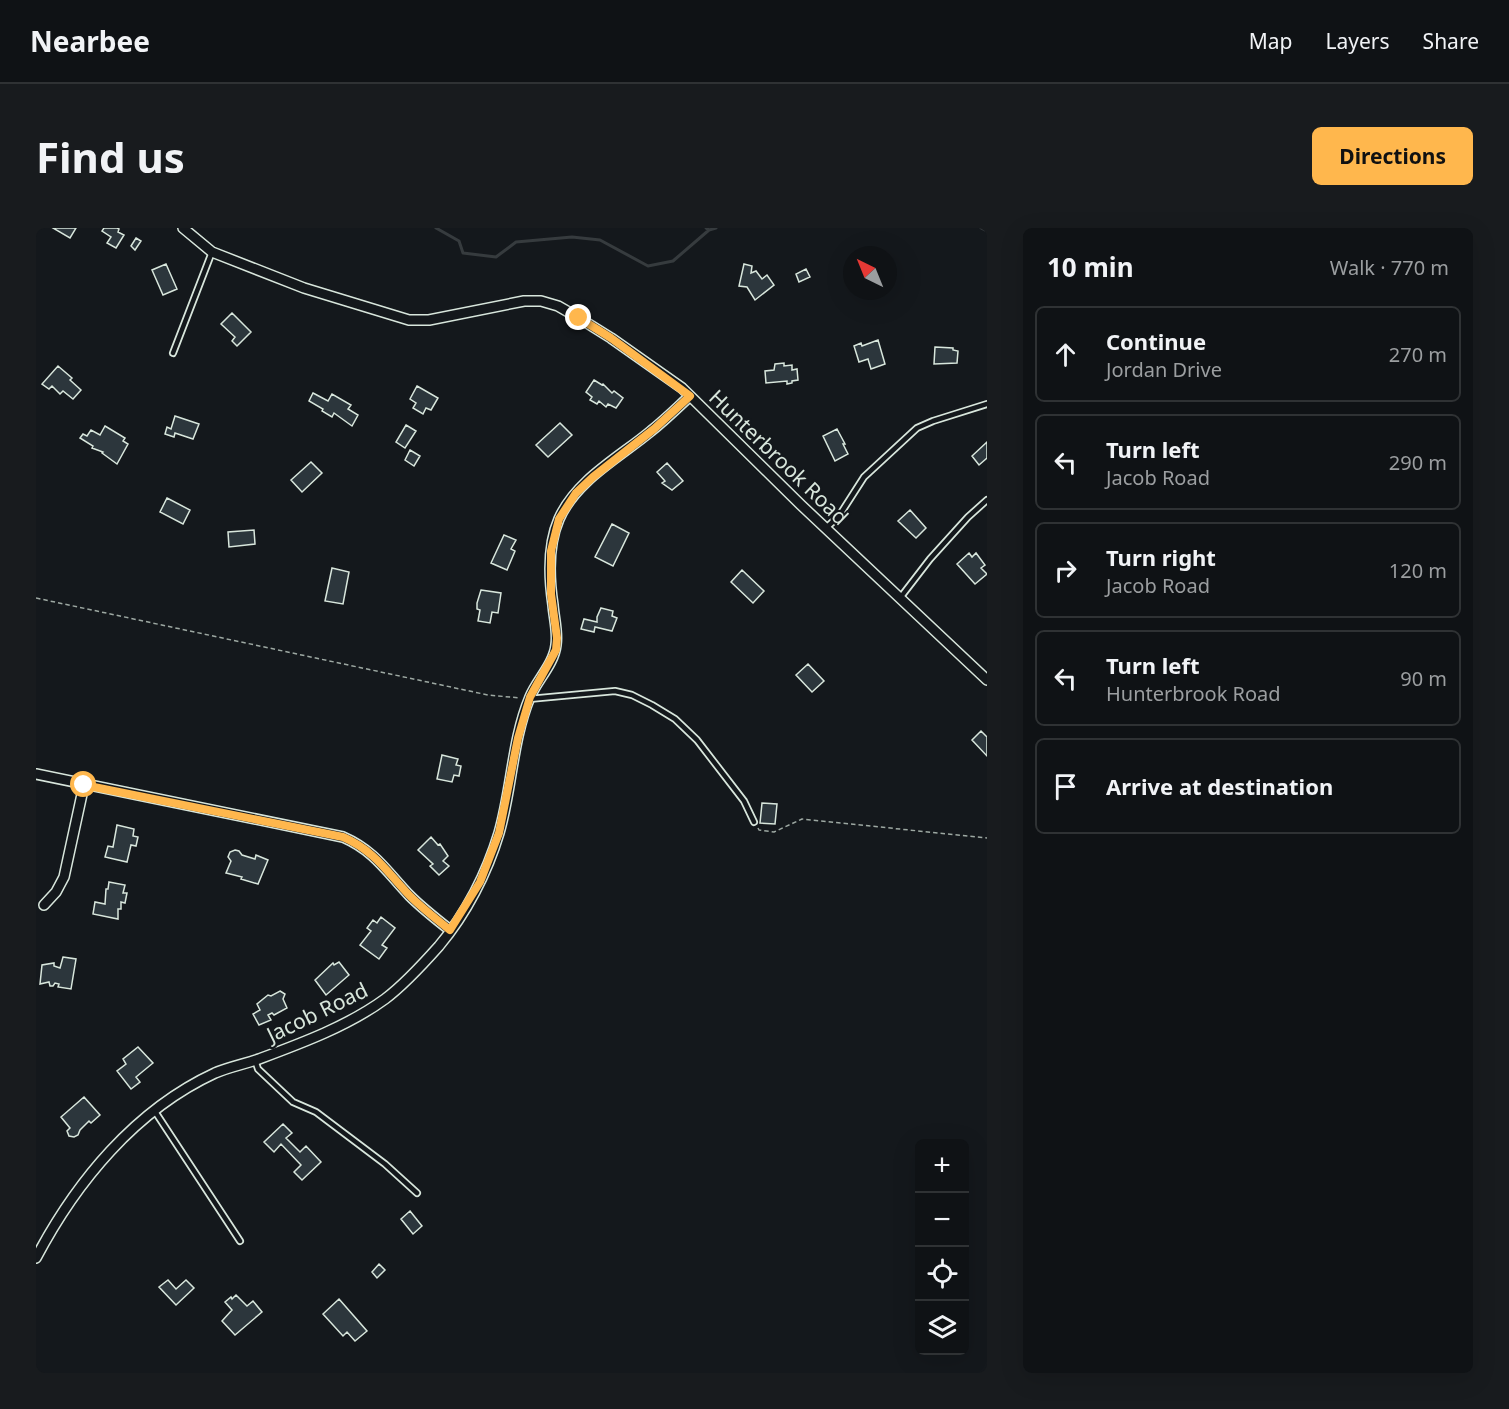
<!DOCTYPE html>
<html lang="en">
<head>
<meta charset="utf-8">
<style>
	body { margin:0; font-family:"Noto Sans",sans-serif; background:#181b1e; color:#f1f3f6 }
	.controls { position:absolute; right:18px; bottom:18px; display:grid; overflow:hidden; border-radius:9px; box-shadow:0 6px 24px #0002 }
	.controls button { width:54px; height:54px; display:grid; place-items:center; padding:0; border:0; border-bottom:2px solid #2f3234; background:#0f1215; color:#f1f3f6; font:30px sans-serif }
	.compass { position:absolute; left:807px; top:18px; width:54px; height:54px; border-radius:50%; background:#0f1215; box-shadow:0 6px 24px #0002; rotate:317deg }
	.stop { position:absolute; width:18px; height:18px; margin:-14px; border:4px solid #ffb74d; border-radius:50%; background:#fff }
	.stop.end { background:#ffb74d; border-color:#fff; box-shadow:0 2px 6px #0008 }
	.list { margin:0; padding:0; list-style:none }
	h2 { display:flex; justify-content:space-between; align-items:center; height:78px; margin:0; padding:0 24px; font-size:26px }
	h2 small { font-size:20px; font-weight:400; color:#9b9ea0 }
	.list li { display:grid; grid-template-columns:39px 1fr auto; gap:18px; align-items:center; box-sizing:border-box; height:96px; margin:0 12px 12px; padding:0 12px; border:2px solid #2f3234; border-radius:9px }
	.list b { display:block; font-size:22px; white-space:nowrap }
	.list p { margin:0; font-size:20px; white-space:nowrap; color:#9b9ea0 }
	.list em { font-size:20px; font-style:normal; color:#9b9ea0 }
	.icon { flex:none; width:33px; height:33px; fill:none; stroke:currentColor; stroke-width:2; stroke-linecap:round; stroke-linejoin:round }
	.map { position:relative; flex:none; width:951px; height:1145px; overflow:hidden; border-radius:9px }
	header { display:flex; align-items:center; gap:36px; box-sizing:border-box; height:84px; padding:0 30px; background:#0f1215; border-bottom:2px solid #2f3234 }
	header strong { font-size:28px }
	nav { display:flex; gap:33px; margin-inline-start:auto; font-size:21px }
	.intro { display:flex; align-items:center; justify-content:space-between; box-sizing:border-box; height:144px; padding:0 36px }
	h1 { margin:0; font-size:42px }
	.button { padding:15px 27px; border-radius:9px; background:#ffb74d; color:#111; font-size:21px; font-weight:700 }
	main { display:flex; gap:36px; padding:0 36px }
	aside { flex:1; background:#0f1215; border-radius:9px; box-shadow:0 6px 24px #0002 }
	.map>svg:first-child { display:block }
	.lines { fill:none; stroke-linecap:round; stroke-linejoin:round }
	.stream { stroke:#363b3e; stroke-width:3 }
	.building { fill:#2c363c; stroke:#d8e6dc; stroke-width:1.5 }
	.lane-casing { stroke:#d8e6dc; stroke-width:8 }
	.street-casing { stroke:#d8e6dc; stroke-width:12 }
	.path { stroke:#9da8a2; stroke-width:1.5; stroke-dasharray:4.5 3; stroke-linecap:butt }
	.lane { stroke:#14181c; stroke-width:4.5 }
	.street { stroke:#14181c; stroke-width:9 }
	.route { stroke:#ffb74d; stroke-width:8 }
	.labels { text-anchor:middle; dominant-baseline:central; stroke-width:4.5; stroke-linejoin:round; paint-order:stroke }
	.street-label { font-size:21px; fill:#d8e6dc; stroke:#14181c }
</style>
</head>
<body>
<header>
<strong>Nearbee</strong>
<nav><a>Map</a><a>Layers</a><a>Share</a></nav>
</header>
<div class="intro"><h1>Find us</h1><a class="button">Directions</a></div>
<main>
<div class="map">
<svg width="951" height="1145" viewBox="0 0 951 1145">
	<rect width="100%" height="100%" fill="#14181c"/>
	<g class="lines">
		<path class="stream" d="M400,0l23,13 4,12 33,4 20,-15 56,-5 28,3 48,26 25,-5 36,-31
			M670,0l3,2 7,-2
			M945,0l6,3"/>
	</g>
	<path class="building" d="M17,0h23l-6,10z
		M68,0h13l2,1 -1,3 6,3 -8,13 -9,-5 4,-6 -9,-6z
		M100,10l5,3 -6,9 -4,-4z
		M130,36l11,25 -14,6 -11,-25z
		M708,36l8,2 -1,7 5,-2 6,8 5,-4 7,10 -19,15 -8,-13 -8,-1z
		M770,41l4,8 -11,5 -3,-8z
		M196,85l19,19 -14,14 -5,-5 3,-4 -14,-13z
		M842,112l7,24 -14,5 -3,-10 -9,3 -5,-16 7,-3 1,3z
		M899,119l18,1v2l5,1 -1,12 -23,1z
		M748,135v3l8,-1v5l5,-1 1,11 -6,1v2l-5,1v-3l-21,2 -1,-12 9,-1 1,-6z
		M22,138l14,12 -2,2 11,10 -8,9 -10,-8 -3,3 -8,-8 -3,3 -7,-5z
		M558,152l8,5 1,-1 9,9 2,-2 9,7 -7,10 -8,-4 -2,3 -7,-6 -2,3 -7,-4 2,-3 -6,-5z
		M381,158l21,12 -7,12 -5,-2 -3,6 -10,-6 3,-5 -6,-4z
		M277,165l15,8 4,-7 19,11 -3,4 10,6 -6,11 -18,-13 -2,4 -10,-6 1,-2 -14,-8z
		M139,188l24,8 -6,15 -18,-6 -1,4 -9,-3 2,-7 4,2z
		M524,195l12,12 -24,22 -12,-12z
		M370,197l10,6 -11,17 -9,-6z
		M69,198l20,12 -2,3 5,3 -11,20 -15,-11 1,-1 -11,-4 1,-2 -13,-8 3,-4 4,2 4,-6 9,5z
		M801,201l8,15h-2l5,10 -13,7 -12,-25z
		M951,214v16l-8,7 -7,-9z
		M374,222l10,6 -6,10 -9,-6z
		M275,234l11,11 -20,19 -11,-12z
		M631,235l16,18 -11,9 -10,-7 3,-2 -8,-9z
		M131,270l23,12 -7,14 -23,-12z
		M874,282l16,18 -10,10 -18,-17z
		M576,296l17,9 -16,33 -18,-9z
		M218,302l1,14 -26,3 -1,-15z
		M468,307l12,5 -5,9 4,2 -8,19 -16,-7z
		M933,325l3,4 4,-4 9,12 -4,3 6,6 -12,10 -18,-20z
		M296,340l17,4 -6,32 -18,-3z
		M706,342l22,21 -11,12 -22,-21z
		M445,362l20,3 -3,20 -6,-1 -2,11 -12,-2 2,-11 -3,-1v-6z
		M565,380l12,3 -1,5 5,2 -5,13 -17,-4 -1,5 -13,-3 3,-10 13,3v-5z
		M772,436l16,17 -12,11 -16,-17z
		M945,503l6,6v19l-15,-16z
		M406,527l16,4 -2,6 5,1 -2,10 -5,-1 -2,7 -15,-3z
		M726,575l15,1 -2,20 -15,-1z
		M81,597l17,4 -1,7 5,1 -2,9 -5,-1 -4,17 -22,-5 3,-11 5,1z
		M395,609l7,8 2,-1 8,12 -5,5 6,5 -10,9 -9,-9 3,-2 -15,-14z
		M199,622l4,1 3,4 13,4 1,-4 12,5 -10,24 -17,-5 1,-2 -16,-4 5,-12 -3,-4 2,-5z
		M73,654l16,3 -2,8h4l-2,10 -4,-1v7h-3v10l-25,-5 2,-12 10,2 1,-15h2z
		M345,689l14,11 -13,17 5,3 -8,11 -19,-14 11,-14 -4,-3 6,-8 4,3z
		M27,729l13,2 -5,30 -13,-2 1,-3 -4,-1 -2,3h-3l-1,-4 -9,2 2,-19 12,-2v3l6,2z
		M303,734l10,13 -23,20 -11,-15 18,-17 1,2z
		M244,763l5,3 -2,5 4,9 -13,7 -2,-2 -4,2 3,5 -12,5 -6,-11 7,-4 -3,-6 11,-9 3,1z
		M102,819l15,16 -17,14 4,5 -9,7 -14,-18 9,-7 -3,-5z
		M48,869l16,18 -9,8 -2,-2 -9,9 -2,5 -4,2 -5,-1 -2,-5 3,-3 -9,-11z
		M247,896l9,9 -6,5 14,14 6,-6 15,16 -19,18 -8,-8 7,-7 -20,-21 -7,8 -10,-10z
		M374,983l12,15 -9,8 -12,-15z
		M343,1036l6,6 -8,8 -5,-6z
		M132,1052l8,9 10,-9 8,8 -18,17 -17,-18z
		M200,1067l11,11 6,-5 9,11 -27,23 -13,-14 10,-11 -7,-8 6,-5 1,2z
		M303,1071l28,32 -12,10 -8,-9 -4,4 -20,-22z"/>
	<g class="lines">
		<g class="lane-casing">
			<path id="lane" d="M137,125l39,-101
				M790,300l13,-12 25,-39 53,-49 16,-7 54,-17
				M864,370l30,-39 38,-42 19,-17
				M493,471l86,-8 17,4 20,10 23,14 22,21 47,61 10,21
				M219,832l3,9 35,33 23,10 69,52 32,29
				M118,882l86,131"/>
		</g>
		<g class="street-casing">
			<path id="street" d="M147,0l29,24 92,36 105,32h20l95,-19h17l17,5 21,12 32,20 71,50 119,117 186,175
				M0,546l307,63c32,14 44,35 67,59 12,12 26,23 40,34
				M8,677l12,-13 8,-15 20,-92
				M0,1030c40,-76 99,-148 179,-185 14,-6 30,-9 44,-14 43,-16 89,-33 126,-60 20,-15 38,-35 54,-53 27,-32 48,-73 60,-113 13,-44 13,-93 31,-136 7,-17 24,-33 26,-52 2,-13 -2,-27 -3,-40 -4,-27 -5,-61 6,-86 17,-39 61,-62 92,-88 14,-11 26,-23 39,-35"/>
		</g>
		<path class="path" d="M0,370l452,97 32,3
			M722,600l1,2 15,2 28,-13 185,19"/>
		<use href="#lane" class="lane"/>
		<use href="#street" class="street"/>
	</g>
	<g class="lines">
		<path class="route" d="M48,557l259,52c32,14 44,35 67,59 12,12 26,23 40,34l30,-48 19,-49 19,-95 12,-41 26,-47 1,-12 -6,-44v-43l8,-32 17,-26 17,-16 61,-48 36,-33 -79,-58 -32,-20"/>
	</g>
	<g class="labels">
		<g class="street-label">
			<text transform="translate(743 229) rotate(44)">Hunterbrook Road</text>
			<text transform="translate(281 784) rotate(-26)">Jacob Road</text>
		</g>
	</g>
</svg>
<div class="controls">
<button>+</button>
<button>−</button>
<button><svg class="icon" aria-label="locate" viewBox="0 0 24 24"><circle cx="12" cy="12" r="6"/><path d="M12 2v4M12 18v4M2 12h4M18 12h4"/></svg></button>
<button><svg class="icon" aria-label="layers" viewBox="0 0 24 24"><path d="M12 4l9 5-9 5-9-5zM3 14l9 5 9-5"/></svg></button>
</div>
<svg class="compass" viewBox="-18 -18 36 36"><path d="M0-13l5 13h-10z" fill="#e53935"/><path d="M0 13l5-13h-10z" fill="#9b9ea0"/></svg>
<div class="stop" style="left:48px;top:557px"></div>
<div class="stop end" style="left:543px;top:90px"></div>
</div>
<aside>
<h2>10 min<small>Walk · 770 m</small></h2>
<ul class="list">
<li><svg class="icon" aria-label="ahead" viewBox="0 0 24 24"><path d="M12 20V5M6 11l6-6 6 6"/></svg><div><b>Continue</b><p>Jordan Drive</p></div><em>270 m</em></li>
<li><svg class="icon" aria-label="left" viewBox="0 0 24 24"><path d="M17 20v-9H6M10 6l-5 5 5 5"/></svg><div><b>Turn left</b><p>Jacob Road</p></div><em>290 m</em></li>
<li><svg class="icon" aria-label="right" viewBox="0 0 24 24"><path d="M7 20v-9h11M14 6l5 5-5 5"/></svg><div><b>Turn right</b><p>Jacob Road</p></div><em>120 m</em></li>
<li><svg class="icon" aria-label="left" viewBox="0 0 24 24"><path d="M17 20v-9H6M10 6l-5 5 5 5"/></svg><div><b>Turn left</b><p>Hunterbrook Road</p></div><em>90 m</em></li>
<li><svg class="icon" aria-label="arrive" viewBox="0 0 24 24"><path d="M6 21V4h12l-3 4 3 4H6"/></svg><div><b>Arrive at destination</b></div></li>
</ul>
</aside>
</main>
</body>
</html>
